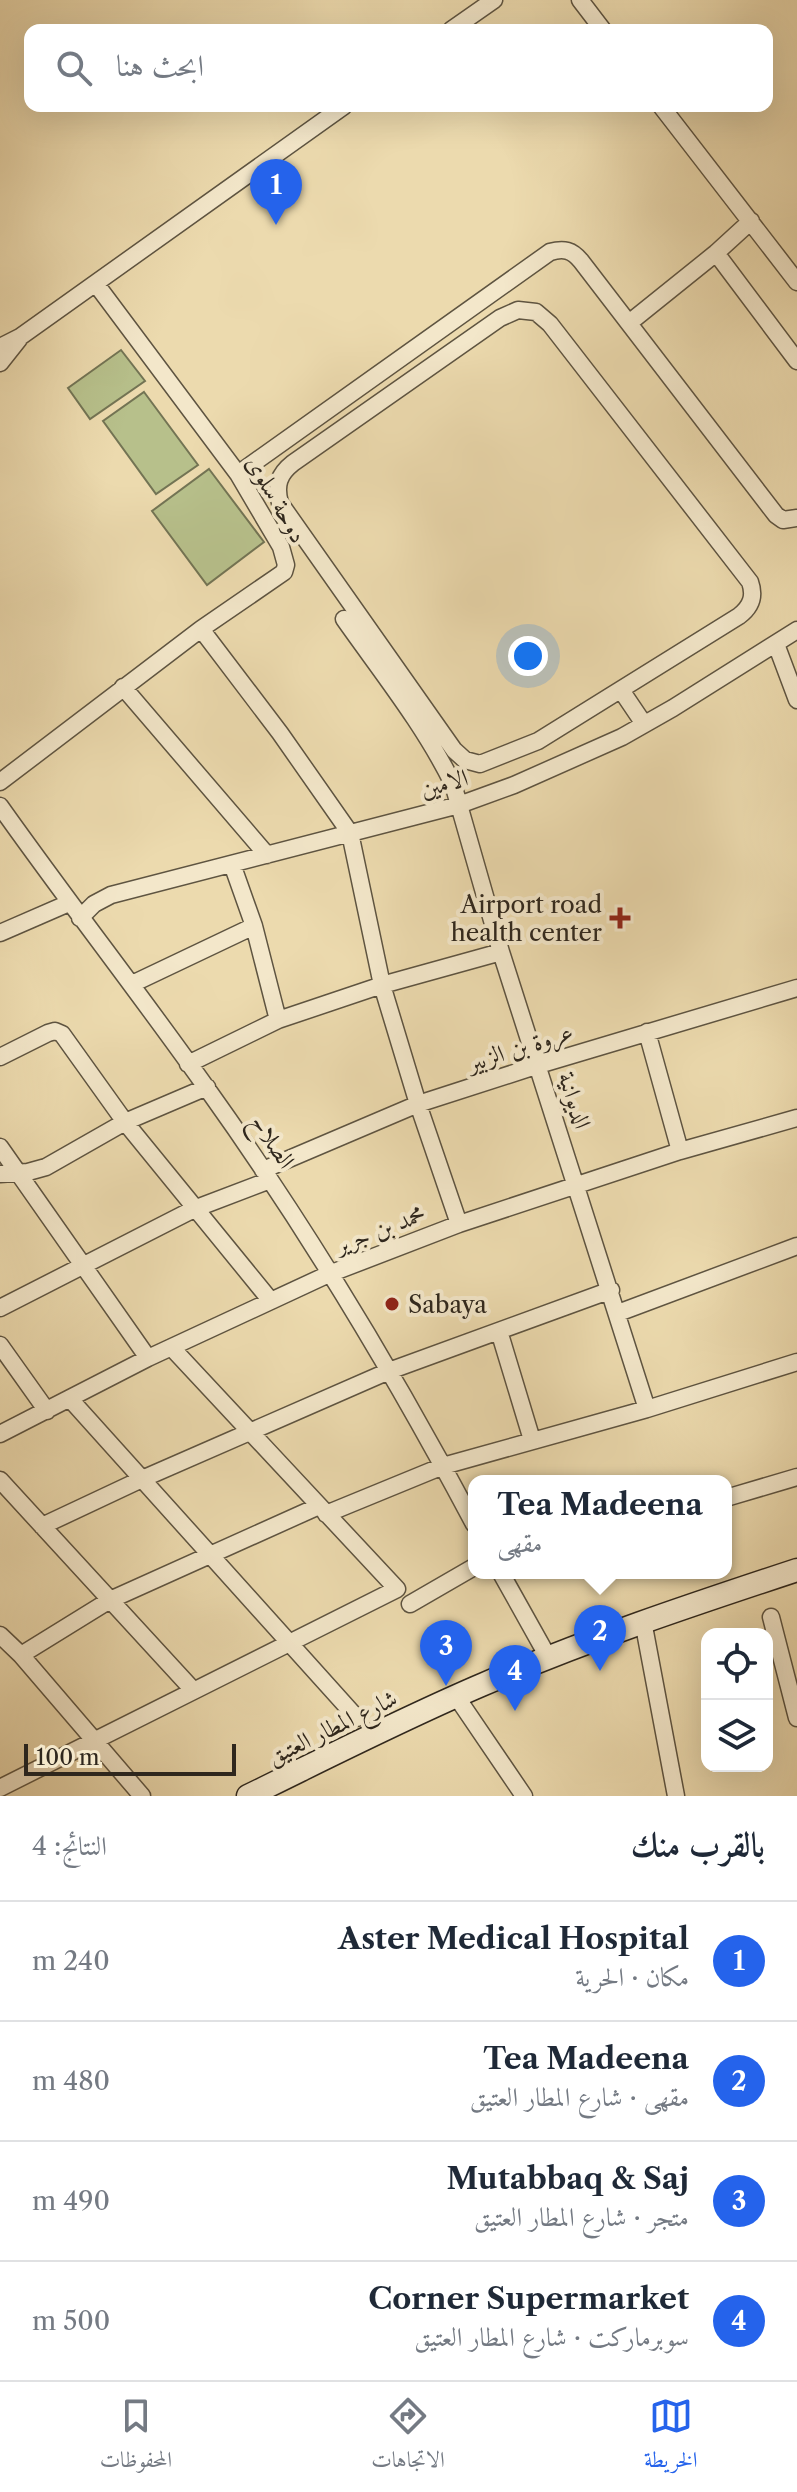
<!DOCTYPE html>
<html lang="ar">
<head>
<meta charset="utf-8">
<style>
	body { margin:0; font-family:"Libre Caslon Text",Amiri,serif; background:#f2f2f3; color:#1f2937; direction:rtl }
	.controls { position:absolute; right:24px; bottom:24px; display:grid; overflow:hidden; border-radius:16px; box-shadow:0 8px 32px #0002 }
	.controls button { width:72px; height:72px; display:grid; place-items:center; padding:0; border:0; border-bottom:2px solid #e0e1e3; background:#fff; color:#1f2937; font:40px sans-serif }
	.scale { position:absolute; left:24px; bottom:20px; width:212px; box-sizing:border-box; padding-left:8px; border:4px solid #2f271d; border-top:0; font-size:22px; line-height:28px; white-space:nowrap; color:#2f271d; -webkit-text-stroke:6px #f3e7ca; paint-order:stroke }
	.you { position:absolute; left:528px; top:656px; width:28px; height:28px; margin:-20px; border:6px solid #fff; border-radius:50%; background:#1a73e8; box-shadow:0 0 0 12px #1a73e833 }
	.badge { display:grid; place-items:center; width:52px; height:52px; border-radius:50%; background:#2563eb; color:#fff; font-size:26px; font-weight:700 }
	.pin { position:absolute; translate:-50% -66px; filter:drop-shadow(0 2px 4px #0008) }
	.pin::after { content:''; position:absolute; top:42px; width:28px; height:24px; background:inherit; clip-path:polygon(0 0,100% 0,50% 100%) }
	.popup { position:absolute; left:468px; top:1475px; width:264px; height:104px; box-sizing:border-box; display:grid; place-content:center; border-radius:16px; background:#fff; filter:drop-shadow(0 2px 6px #0005); font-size:26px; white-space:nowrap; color:#747a83 }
	.popup b { font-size:30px; color:#1f2937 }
	.popup::after { content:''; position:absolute; left:50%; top:100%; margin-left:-16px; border:16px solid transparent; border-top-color:#fff }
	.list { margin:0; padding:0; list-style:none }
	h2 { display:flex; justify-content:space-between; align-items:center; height:104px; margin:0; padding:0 32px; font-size:34px }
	h2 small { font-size:26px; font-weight:400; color:#747a83 }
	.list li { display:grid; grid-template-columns:52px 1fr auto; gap:24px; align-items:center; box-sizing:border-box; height:120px; padding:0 32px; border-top:2px solid #e0e1e3 }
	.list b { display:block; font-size:30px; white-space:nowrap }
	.list p { margin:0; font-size:26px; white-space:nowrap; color:#747a83 }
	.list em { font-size:26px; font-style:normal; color:#747a83 }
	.icon { flex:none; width:44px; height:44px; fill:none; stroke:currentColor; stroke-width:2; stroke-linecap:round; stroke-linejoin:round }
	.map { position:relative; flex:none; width:797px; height:1796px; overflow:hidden; direction:ltr }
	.search { position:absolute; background:#fff; box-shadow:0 8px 32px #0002; left:24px; right:24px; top:24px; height:88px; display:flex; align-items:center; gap:20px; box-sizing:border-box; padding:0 28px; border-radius:16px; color:#747a83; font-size:30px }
	.sheet { height:584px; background:#fff }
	nav { display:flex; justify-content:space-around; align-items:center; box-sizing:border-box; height:112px; border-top:2px solid #e0e1e3; background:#fff; font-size:22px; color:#747a83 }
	nav a { display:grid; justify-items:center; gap:4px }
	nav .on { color:#2563eb }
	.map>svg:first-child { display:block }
	.green { fill:#b7c08b; stroke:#737454; stroke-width:2 }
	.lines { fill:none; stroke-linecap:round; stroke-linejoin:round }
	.street-casing { stroke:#5e5441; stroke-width:19 }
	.secondary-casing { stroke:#2f271d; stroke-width:25 }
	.street { stroke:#f3e7ca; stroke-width:16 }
	.secondary { stroke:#f3e7ca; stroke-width:22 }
	.poi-dot { fill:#8f2418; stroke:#f3e7ca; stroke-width:3 }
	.labels { text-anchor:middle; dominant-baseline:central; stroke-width:8; stroke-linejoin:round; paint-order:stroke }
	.street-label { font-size:24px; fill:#2f271d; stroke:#f3e7ca }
	.poi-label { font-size:24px; fill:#2f271d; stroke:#f3e7ca; text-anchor:end }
</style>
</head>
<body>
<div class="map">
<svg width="797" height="1796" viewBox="0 0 797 1796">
	<rect width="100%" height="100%" fill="#ecdaae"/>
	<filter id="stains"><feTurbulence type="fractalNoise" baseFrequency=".0025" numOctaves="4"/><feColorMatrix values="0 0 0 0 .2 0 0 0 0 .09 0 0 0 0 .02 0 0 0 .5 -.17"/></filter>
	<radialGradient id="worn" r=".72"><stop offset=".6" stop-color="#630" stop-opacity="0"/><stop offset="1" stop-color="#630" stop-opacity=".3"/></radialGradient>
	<path class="green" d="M121,350l24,31 -55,38 -22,-31z
		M144,392l54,73 -42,29 -53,-73z
		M209,469l55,73 -57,43 -55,-74z"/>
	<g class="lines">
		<g class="street-casing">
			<path id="street" d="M580,0l23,30
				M451,30l43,-30
				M661,106l136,176
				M716,253l81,108
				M518,310l18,2 14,12 200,258c5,14 1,25 -11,34l-201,125 -58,23 -15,-4 -11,-10 -174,-247c-5,-18 -1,-29 13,-40l207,-145z
				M629,323l87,-70 35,-32
				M0,347l20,-10 324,-231
				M0,363l19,-24
				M238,474l312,-222c14,-4 22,-2 31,9l195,254 7,5 14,-2
				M344,619c38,54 80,106 109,165l48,168 146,457
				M201,629l79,104 70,100 32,152 36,119 41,120
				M776,644l21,56
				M123,687l144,168
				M621,690l23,34
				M0,782l201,-153 83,-57 2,-7 -5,-18 -43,-73 -142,-190
				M0,806c68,96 140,188 208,284 98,137 187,285 266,434
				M232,864l22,62 24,94
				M80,918l14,-14 17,-9 348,-90 55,-20 108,-48 51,-29 124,-78
				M0,933l69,-30
				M132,984l122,-58
				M647,1032l33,119
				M0,1057l48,-24 7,-2 7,3 63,88 146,179
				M188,1064l90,-44 104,-35 119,-33
				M0,1147l148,211
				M263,1170l155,-66 121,-39 258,-77
				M0,1174l28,-2 18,-5 79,-45 82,-35
				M0,1308l194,-99 76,-29
				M618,1313l179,-67
				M499,1331l33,109
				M0,1345l47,66
				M70,1399l287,319
				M0,1434l148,-76 181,-84 130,-50 221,-73 117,-33
				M0,1480l193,210
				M726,1498l71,-21
				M326,1514l117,-48 204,-57 150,-47
				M42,1526l100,-47 247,-108 222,-81
				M501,1573l47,84
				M410,1604l64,-37
				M771,1617l26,101
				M643,1621l33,175
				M0,1635l21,20 121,141
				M21,1655l89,-55 209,-94
				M456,1696l68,100
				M0,1788l397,-199 -225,-241"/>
		</g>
		<g class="secondary-casing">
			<path id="secondary" d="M248,1796c78,-38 156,-78 236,-112 102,-44 207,-79 313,-114"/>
		</g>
		<use href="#street" class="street"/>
		<use href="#secondary" class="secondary"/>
	</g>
	<g class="poi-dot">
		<path d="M616 906h8v8h8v8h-8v8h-8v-8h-8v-8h8z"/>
		<circle cx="392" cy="1304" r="8"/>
	</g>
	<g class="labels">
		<g class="street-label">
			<text transform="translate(277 499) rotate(60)">دوحة سلوى</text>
			<text transform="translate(444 783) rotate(-16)">الامين</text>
			<text transform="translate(520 1047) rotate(-18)">عروة بن الزبير</text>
			<text transform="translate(575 1100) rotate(72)">الديوانية</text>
			<text transform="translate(273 1141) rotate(56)">الصلاح</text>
			<text transform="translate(380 1229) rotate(-21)">محمد بن جرير</text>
			<text transform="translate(332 1727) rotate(-26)">شارع المطار العتيق</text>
		</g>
		<g class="poi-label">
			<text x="602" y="904">Airport road<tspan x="602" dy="28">health center</tspan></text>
			<text x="408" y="1304" text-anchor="start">Sabaya</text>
		</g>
	</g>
	<rect width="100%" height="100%" filter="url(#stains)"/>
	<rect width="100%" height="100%" fill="url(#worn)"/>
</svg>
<div class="controls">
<button><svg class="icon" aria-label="locate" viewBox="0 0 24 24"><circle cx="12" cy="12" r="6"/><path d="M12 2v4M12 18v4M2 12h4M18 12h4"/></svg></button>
<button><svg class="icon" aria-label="layers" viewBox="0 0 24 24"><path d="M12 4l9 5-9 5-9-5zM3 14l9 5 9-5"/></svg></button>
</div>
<div class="scale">100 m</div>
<div class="you"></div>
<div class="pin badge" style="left:276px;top:225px">1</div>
<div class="pin badge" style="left:600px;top:1671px">2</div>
<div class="popup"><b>Tea Madeena</b>مقهى</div>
<div class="pin badge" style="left:446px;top:1686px">3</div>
<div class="pin badge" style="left:515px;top:1711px">4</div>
<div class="search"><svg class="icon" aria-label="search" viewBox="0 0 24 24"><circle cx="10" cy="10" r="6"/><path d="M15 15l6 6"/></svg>ابحث هنا</div>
</div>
<section class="sheet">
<h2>بالقرب منك<small>النتائج: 4</small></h2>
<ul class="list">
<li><span class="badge">1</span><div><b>Aster Medical Hospital</b><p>مكان · الحرية</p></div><em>240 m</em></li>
<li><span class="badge">2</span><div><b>Tea Madeena</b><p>مقهى · شارع المطار العتيق</p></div><em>480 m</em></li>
<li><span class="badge">3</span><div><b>Mutabbaq &amp; Saj</b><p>متجر · شارع المطار العتيق</p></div><em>490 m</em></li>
<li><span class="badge">4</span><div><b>Corner Supermarket</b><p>سوبرماركت · شارع المطار العتيق</p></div><em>500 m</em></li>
</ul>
</section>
<nav>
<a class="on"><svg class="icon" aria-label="map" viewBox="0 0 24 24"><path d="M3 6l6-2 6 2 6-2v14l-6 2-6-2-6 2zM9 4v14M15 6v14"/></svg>الخريطة</a>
<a><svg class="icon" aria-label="directions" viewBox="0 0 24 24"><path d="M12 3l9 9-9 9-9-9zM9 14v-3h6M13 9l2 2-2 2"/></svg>الاتجاهات</a>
<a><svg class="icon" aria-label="saved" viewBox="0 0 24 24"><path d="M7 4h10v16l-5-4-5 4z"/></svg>المحفوظات</a>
</nav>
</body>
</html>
